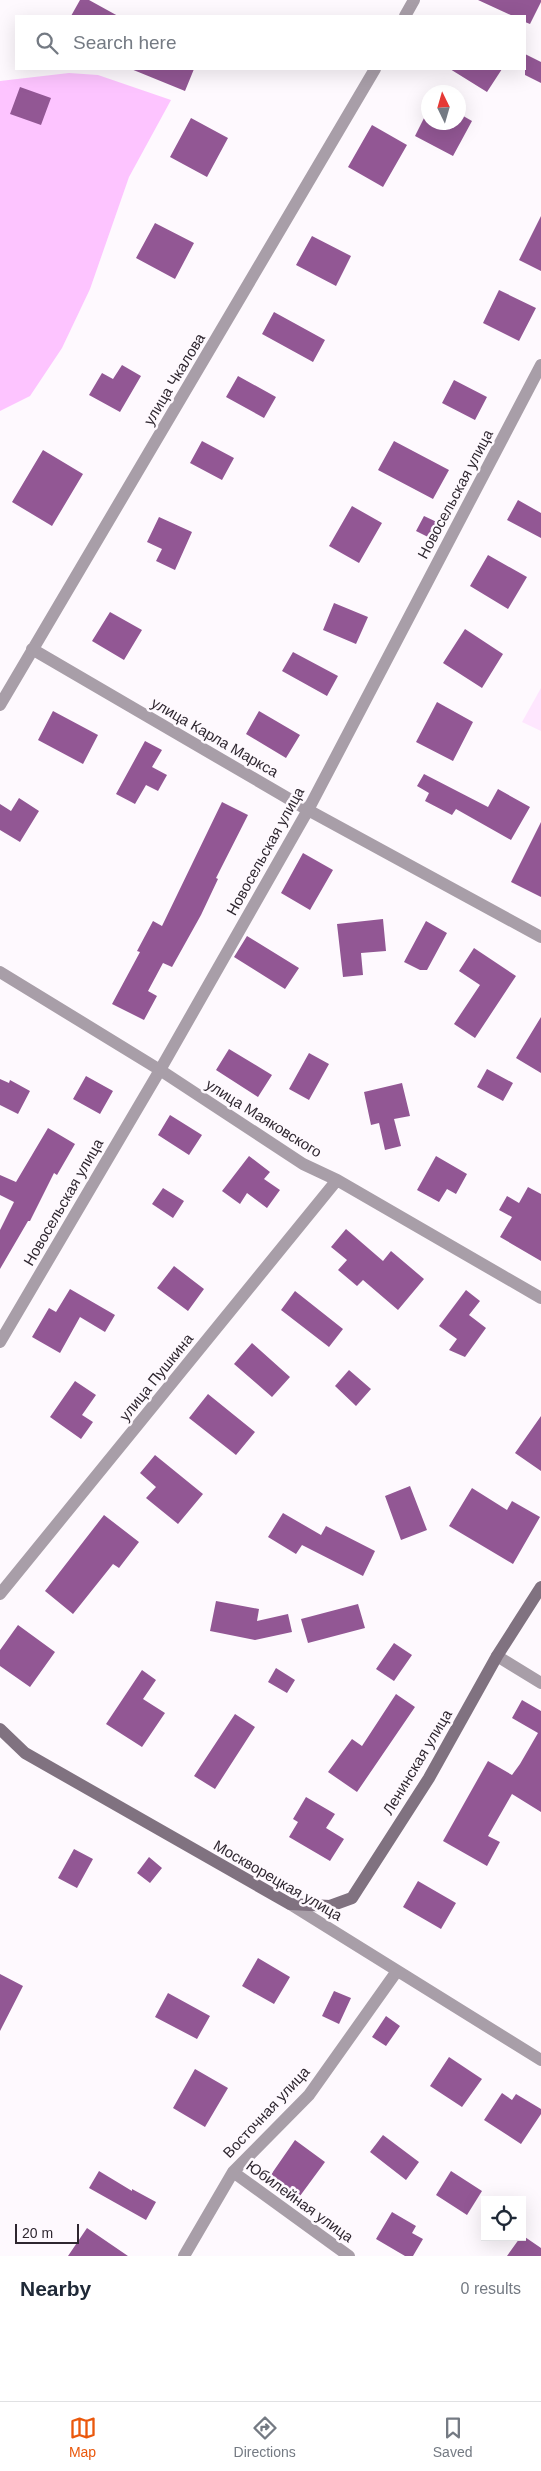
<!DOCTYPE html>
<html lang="en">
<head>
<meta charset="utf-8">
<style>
	body { margin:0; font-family:Helvetica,sans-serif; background:#f2f2f3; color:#1f2937 }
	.controls { position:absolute; right:15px; bottom:15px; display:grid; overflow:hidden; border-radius:0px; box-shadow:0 5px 20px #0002 }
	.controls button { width:45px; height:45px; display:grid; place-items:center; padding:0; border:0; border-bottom:1px solid #e0e1e3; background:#fff; color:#1f2937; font:25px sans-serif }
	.compass { position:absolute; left:421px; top:85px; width:45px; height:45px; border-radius:50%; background:#fff; box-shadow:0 5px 20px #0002; rotate:355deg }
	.scale { position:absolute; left:15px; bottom:12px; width:64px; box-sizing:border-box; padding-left:5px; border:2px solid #2f2730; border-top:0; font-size:14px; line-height:18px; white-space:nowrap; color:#2f2730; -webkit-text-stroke:4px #fef9fe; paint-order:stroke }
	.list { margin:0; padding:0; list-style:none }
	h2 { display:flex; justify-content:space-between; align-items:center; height:65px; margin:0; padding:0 20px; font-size:21px }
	h2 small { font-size:16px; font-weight:400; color:#747a83 }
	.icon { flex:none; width:28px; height:28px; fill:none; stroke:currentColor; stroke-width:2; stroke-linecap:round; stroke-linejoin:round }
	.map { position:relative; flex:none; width:541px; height:2256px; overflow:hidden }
	.search { position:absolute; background:#fff; box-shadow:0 5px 20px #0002; left:15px; right:15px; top:15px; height:55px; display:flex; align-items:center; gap:12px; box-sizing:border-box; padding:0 18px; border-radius:0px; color:#747a83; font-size:19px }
	.sheet { height:145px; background:#fff }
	nav { display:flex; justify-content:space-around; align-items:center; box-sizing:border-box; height:70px; border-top:1px solid #e0e1e3; background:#fff; font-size:14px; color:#747a83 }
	nav a { display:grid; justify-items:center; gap:2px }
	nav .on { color:#ea580c }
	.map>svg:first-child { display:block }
	.built { fill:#fee6fe }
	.green { fill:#fdc4ff }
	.building { fill:#925794 }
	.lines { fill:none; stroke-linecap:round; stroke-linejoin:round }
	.street { stroke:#a89ea8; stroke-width:12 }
	.secondary { stroke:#807280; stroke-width:12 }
	.labels { text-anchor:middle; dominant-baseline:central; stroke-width:5; stroke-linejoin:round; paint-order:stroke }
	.street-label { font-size:15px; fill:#2f2730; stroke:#fef9fe }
</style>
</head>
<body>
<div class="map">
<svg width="541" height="2256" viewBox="0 0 541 2256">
	<rect width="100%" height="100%" fill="#fef9fe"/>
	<path class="built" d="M541,688v43l-19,-9z"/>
	<path class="green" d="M69,73l29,2 73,25 -42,77 -39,112 -28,59 -32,48 -30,15v-330z"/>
	<path class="building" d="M80,0h9l29,16h-47z
		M478,0h63v2l-11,22 -5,-2v-6h-12z
		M525,54l16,8v21l-16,-8z
		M131,69h63l-9,22z
		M450,69h52l-15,23z
		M20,87l31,11 -10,27 -31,-11z
		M428,110v12h30v-9l14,8 -19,35 -38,-20z
		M191,118l37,20 -21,39 -37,-20z
		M372,125l35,20 -24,42 -35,-20z
		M541,216v55l-22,-11z
		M155,223l39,20 -19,36 -39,-21z
		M312,236l39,20 -15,30 -40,-21z
		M499,290l37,18 -17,33 -36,-18z
		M274,312l51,28 -12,22 -51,-28z
		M122,365l19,11 -21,36 -31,-17 13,-22 11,6z
		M238,376l38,21 -12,21 -38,-21z
		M454,380l33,17 -12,23 -33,-17z
		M202,441l32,17 -12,22 -32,-17z
		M394,441l55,29 -16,29 -55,-29z
		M43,450l40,24 -31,52 -40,-24z
		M518,500l23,13v25l-34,-18z
		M352,506l30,17 -23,40 -30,-17z
		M424,516l17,8 -7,16 -18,-9z
		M159,517l33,15 -17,38 -19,-9 6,-12 -15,-7z
		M488,555l39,22 -19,32 -38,-23z
		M334,603l34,14 -12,27 -33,-14z
		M110,612l32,18 -18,30 -32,-19z
		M465,629l38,25 -21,34 -39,-25z
		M293,652l45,24 -11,20 -45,-25z
		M437,702l36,20 -20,39 -37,-19z
		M53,711l45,24 -15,29 -45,-24z
		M259,711l41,24 -14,23 -40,-24z
		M145,741l17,9 -10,17 15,8 -9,16 -12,-6 -11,19 -19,-10z
		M424,774l64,33 10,-18 32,18 -19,33 -55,-31 -4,6 -27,-14 4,-8 -12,-7z
		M19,798l20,13 -19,31 -20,-12v-26l11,7z
		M222,802l26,13 -32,63 2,1 -17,36 -29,52 -9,-4 -15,28 9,5 -13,24 -32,-16 28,-52 -3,-1 16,-30 9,5z
		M541,822v75l-30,-15z
		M303,853l30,17 -23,40 -29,-17z
		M383,919l3,32 -25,2 2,22 -20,2 -6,-53z
		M426,921l21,12 -20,37h-7l-16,-8z
		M247,936l52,32 -14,21 -51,-32z
		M474,948l42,28 -41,62 -21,-14 26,-39 -21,-14z
		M541,1017v56l-25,-15z
		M229,1049l43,26 -14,22 -42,-27z
		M309,1053l20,11 -20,36 -20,-11z
		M487,1069l26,14 -10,18 -26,-14z
		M86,1076l27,15 -13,23 -27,-15z
		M0,1079l9,4 1,-3 20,11 -12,23 -18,-9z
		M402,1083l8,33 -16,3 7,27 -16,4 -6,-27 -8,2 -7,-33z
		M170,1115l32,20 -13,20 -31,-20z
		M48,1128l27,16 -18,31 -3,-2 -24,48h-2l-28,48v-39l14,-28 -14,-7v-20l16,7z
		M249,1156l21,16 -6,7 16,11 -13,18 -20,-15 -7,11 -18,-13z
		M436,1156l31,18 -11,20 -9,-5 -8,13 -22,-12z
		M528,1187l13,7v67l-41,-24 12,-20 -13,-7 8,-14 12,7z
		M163,1188l21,13 -11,17 -21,-14z
		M346,1229l37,32 8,-10 33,28 -26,31 -35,-30 -6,6 -19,-16 9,-10 -16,-13z
		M174,1266l30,23 -16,22 -31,-23z
		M70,1289l45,26 -10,17 -25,-15 -20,36 -28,-16 17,-29 7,4z
		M466,1290l14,11 -11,14 17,13 -21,29 -16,-7 8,-11 -18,-13z
		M295,1291l48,38 -14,18 -48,-37z
		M252,1343l38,34 -18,20 -38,-33z
		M349,1370l22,19 -15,17 -21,-20z
		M75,1381l21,14 -14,20 11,7 -12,17 -31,-22z
		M208,1394l47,38 -19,23 -47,-37z
		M541,1416v55l-26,-18z
		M155,1455l48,39 -25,30 -32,-26 10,-11 -16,-14z
		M410,1486l17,44 -26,10 -16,-44z
		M472,1488l35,22 5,-9 28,16 -27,47 -64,-38z
		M283,1513l38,22 5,-9 49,25 -12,25 -61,-31 -6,9 -28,-17z
		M104,1515l35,27 -20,26 -6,-4 -40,50 -28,-23z
		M216,1601l43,8 -2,12 31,-7 4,18 -37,8 -45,-9z
		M358,1604l7,24 -57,15 -7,-24z
		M18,1625l37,27 -25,35 -30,-21v-16z
		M394,1643l18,12 -18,26 -18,-12z
		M276,1668l19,12 -8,13 -19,-11z
		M142,1670l14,10 -13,19 22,14 -23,34 -36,-23z
		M396,1694l19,13 -58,85 -29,-20 24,-33 10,7z
		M522,1700l19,11v101l-29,-18 -24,42 12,6 -13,24 -44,-25 45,-80 24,14 8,-11 18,-31 -26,-15z
		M235,1714l20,13 -40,62 -21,-13z
		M306,1797l29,17 -9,14 18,11 -14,22 -41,-24 9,-15 -5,-3z
		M74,1849l19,10 -16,29 -19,-10z
		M149,1857l13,11 -12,15 -13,-10z
		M418,1881l38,22 -15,26 -38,-22z
		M258,1958l32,19 -16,27 -32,-18z
		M0,1974l23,12 -23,45z
		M334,1991l17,7 -12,26 -17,-8z
		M168,1993l42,23 -13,23 -42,-22z
		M386,2016l14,10 -14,20 -14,-9z
		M449,2057l33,22 -20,28 -32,-21z
		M195,2069l33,19 -23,39 -32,-19z
		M502,2093l10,7 4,-6 25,15v5l-20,30 -37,-24z
		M383,2135l36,27 -13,18 -36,-28z
		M295,2140l30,22 -28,38 -29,-21z
		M99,2171l33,20v-2l24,13 -10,18 -57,-32z
		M451,2171l31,20 -15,24 -31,-20z
		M392,2212l24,14 -4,7 11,6 -10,17h-8l-29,-17z
		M87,2228l41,28h-60z
		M522,2235l19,13v8h-34z"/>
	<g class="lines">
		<path class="street" d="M405,16l9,-16
			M32,649l276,161 233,127
			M0,705l375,-636
			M0,972l160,98 143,94 34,16 204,118
			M0,1342l160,-272 148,-260 233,-445
			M0,1594l337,-414
			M497,1656l44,27
			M290,1904l251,156
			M233,2172l116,84
			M184,2256l49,-84 76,-77 88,-124"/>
		<path class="secondary" d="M0,1729l25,24 265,151 40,2 22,-8 77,-120 68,-122 44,-69"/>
	</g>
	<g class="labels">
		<g class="street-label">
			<text transform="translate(174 379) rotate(-59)">улица Чкалова</text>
			<text transform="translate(455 494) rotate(-62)">Новосельская улица</text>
			<text transform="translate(215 737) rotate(30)">улица Карла Маркса</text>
			<text transform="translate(265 851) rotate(-61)">Новосельская улица</text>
			<text transform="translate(264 1118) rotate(32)">улица Маяковского</text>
			<text transform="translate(63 1202) rotate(-60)">Новосельская улица</text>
			<text transform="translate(156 1377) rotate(-51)">улица Пушкина</text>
			<text transform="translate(417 1762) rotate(-59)">Ленинская улица</text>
			<text transform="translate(278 1880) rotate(30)">Москворецкая улица</text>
			<text transform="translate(266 2112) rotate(-47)">Восточная улица</text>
			<text transform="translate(300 2201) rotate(36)">Юбилейная улица</text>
		</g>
	</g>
</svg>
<div class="controls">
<button><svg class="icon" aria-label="locate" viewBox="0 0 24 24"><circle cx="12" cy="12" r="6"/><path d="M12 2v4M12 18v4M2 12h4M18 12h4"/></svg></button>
</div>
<svg class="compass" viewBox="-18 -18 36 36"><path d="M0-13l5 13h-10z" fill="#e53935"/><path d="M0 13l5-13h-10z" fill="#747a83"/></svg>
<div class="scale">20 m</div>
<div class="search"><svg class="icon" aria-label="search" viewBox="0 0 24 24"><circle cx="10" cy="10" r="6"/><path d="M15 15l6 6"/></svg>Search here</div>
</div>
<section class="sheet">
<h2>Nearby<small>0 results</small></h2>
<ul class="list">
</ul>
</section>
<nav>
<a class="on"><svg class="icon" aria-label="map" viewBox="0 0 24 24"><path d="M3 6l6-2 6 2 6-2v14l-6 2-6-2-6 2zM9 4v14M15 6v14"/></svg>Map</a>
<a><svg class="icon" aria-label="directions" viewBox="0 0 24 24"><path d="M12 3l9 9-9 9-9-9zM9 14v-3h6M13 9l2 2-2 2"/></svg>Directions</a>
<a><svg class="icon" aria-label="saved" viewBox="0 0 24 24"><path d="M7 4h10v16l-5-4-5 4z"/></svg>Saved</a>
</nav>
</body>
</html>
